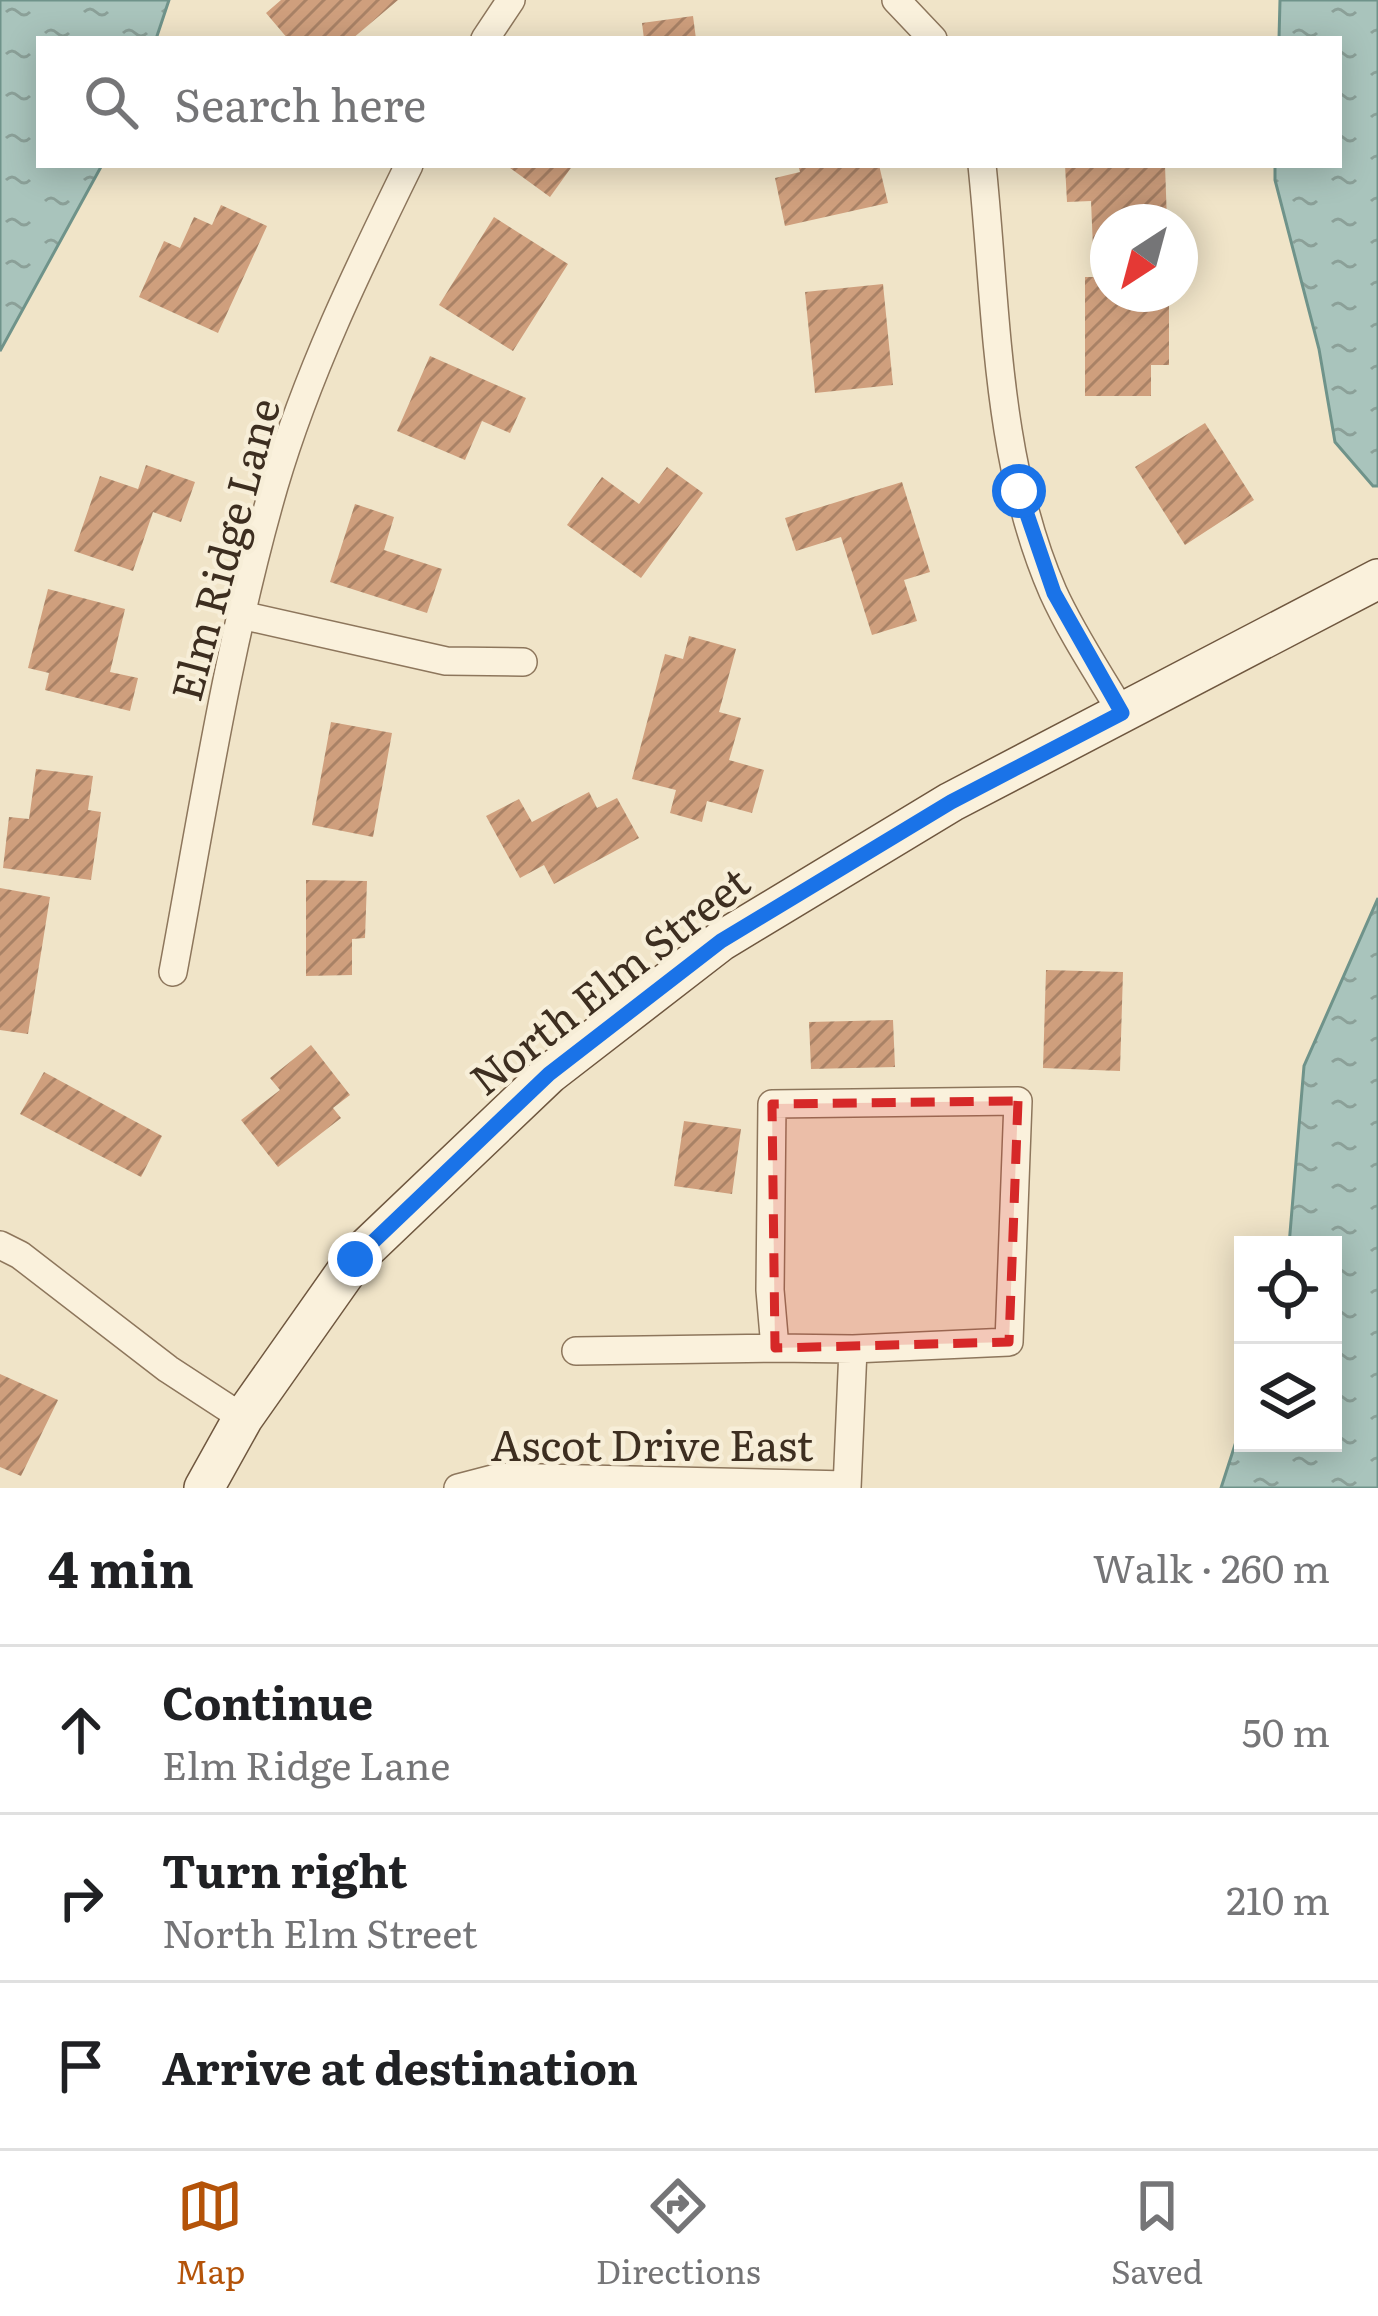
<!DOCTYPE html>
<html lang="en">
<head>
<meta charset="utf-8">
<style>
	body { margin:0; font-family:Literata,serif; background:#f6f6f6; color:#202124 }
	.controls { position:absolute; right:36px; bottom:36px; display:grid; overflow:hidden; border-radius:0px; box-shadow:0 6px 30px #0003 }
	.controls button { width:108px; height:108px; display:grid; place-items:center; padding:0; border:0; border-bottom:3px solid #e0e0e0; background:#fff; color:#202124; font:60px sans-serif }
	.compass { position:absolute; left:1090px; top:204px; width:108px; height:108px; border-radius:50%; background:#fff; box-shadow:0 6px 30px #0003; rotate:216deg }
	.stop { position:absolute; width:36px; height:36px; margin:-27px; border:9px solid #1a73e8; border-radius:50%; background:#fff }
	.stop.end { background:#1a73e8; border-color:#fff; box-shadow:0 3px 12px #0008 }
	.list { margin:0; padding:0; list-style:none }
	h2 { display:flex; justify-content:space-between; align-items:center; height:156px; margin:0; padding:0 48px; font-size:51px }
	h2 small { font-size:39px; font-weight:400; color:#757577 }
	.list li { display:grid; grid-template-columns:78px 1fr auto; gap:36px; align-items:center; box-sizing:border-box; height:168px; padding:0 48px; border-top:3px solid #e0e0e0 }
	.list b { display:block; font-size:45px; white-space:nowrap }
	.list p { margin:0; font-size:39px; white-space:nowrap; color:#757577 }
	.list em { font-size:39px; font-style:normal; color:#757577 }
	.icon { flex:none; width:66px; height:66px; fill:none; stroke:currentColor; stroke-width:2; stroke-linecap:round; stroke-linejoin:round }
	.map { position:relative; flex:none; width:1378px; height:1488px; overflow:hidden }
	.search { position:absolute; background:#fff; box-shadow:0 6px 30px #0003; left:36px; right:36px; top:36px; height:132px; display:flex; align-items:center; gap:30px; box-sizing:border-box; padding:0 42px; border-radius:0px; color:#757577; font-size:45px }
	.sheet { height:660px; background:#fff }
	nav { display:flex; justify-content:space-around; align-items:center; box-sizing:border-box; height:168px; border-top:3px solid #e0e0e0; background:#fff; font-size:33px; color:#757577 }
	nav a { display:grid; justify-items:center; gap:6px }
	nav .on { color:#b45309 }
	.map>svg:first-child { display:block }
	.water { fill:url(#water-ripples); stroke:#6f938a; stroke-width:3 }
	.building { fill:url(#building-hatch) }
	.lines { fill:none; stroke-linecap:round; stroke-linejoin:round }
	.minor-casing { stroke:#8d765c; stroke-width:30 }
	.secondary-casing { stroke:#6f573f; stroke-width:42 }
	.minor { stroke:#faf1dc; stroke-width:27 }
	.secondary { stroke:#faf1dc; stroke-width:39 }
	.route { stroke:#1a73e8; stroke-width:15 }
	.marked { fill:#d62828; fill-opacity:0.2; stroke:#d62828; stroke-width:9; stroke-dasharray:24 15; stroke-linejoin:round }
	.labels { text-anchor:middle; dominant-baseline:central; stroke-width:9; stroke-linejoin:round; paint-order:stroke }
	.street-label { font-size:42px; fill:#3d2e20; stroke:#f7eed8 }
</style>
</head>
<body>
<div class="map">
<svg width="1378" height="1488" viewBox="0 0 1378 1488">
	<defs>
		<pattern id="water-ripples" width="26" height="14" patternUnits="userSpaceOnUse" patternTransform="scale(3)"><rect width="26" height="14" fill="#a9c4bc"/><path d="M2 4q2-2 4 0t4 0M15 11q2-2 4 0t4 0" fill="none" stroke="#8ba098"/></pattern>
		<pattern id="building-hatch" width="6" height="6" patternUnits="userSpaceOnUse" patternTransform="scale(3)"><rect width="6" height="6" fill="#cf9f7d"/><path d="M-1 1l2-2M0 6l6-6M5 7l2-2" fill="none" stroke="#a98266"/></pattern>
	</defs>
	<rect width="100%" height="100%" fill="#f0e4c8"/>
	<path class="water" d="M0,0h169l-13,39h-117v126h63l-102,186z
		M1280,0h98v486h-5l-38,-44 -16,-93 -44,-169v-15h64v-126h-60z
		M1378,898v590h-157l22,-68v23h90v-198h-44l15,-179z"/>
	<path class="building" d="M281,0h117l-46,39h-64l-22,-26z
		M693,16l3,23h-52l-2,-16z
		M506,165h67l-23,32z
		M798,165h81l9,38 -103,23 -10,-48 25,-6z
		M1065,165h100l2,57h-59v25l-15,1 -2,-47 -24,1z
		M221,205l46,21 -49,107 -79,-36 25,-56 16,7 14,-31 18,8z
		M494,217l74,47 -55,87 -74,-46z
		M1085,277h23v17h61v71h-18v31h-66z
		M883,284l10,101 -78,8 -10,-101z
		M430,356l96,42 -16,35 -28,-12 -17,39 -68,-29z
		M1205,423l49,77 -69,45 -50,-78z
		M146,465l49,17 -14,40 -28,-10 -20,59 -59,-20 26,-75 38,13z
		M667,467l36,26 -62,85 -74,-53 35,-48 37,27z
		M902,482l28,90 -26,8 13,41 -45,14 -31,-98 -45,14 -11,-33z
		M355,504l39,13 -10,33 58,19 -15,44 -97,-31z
		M48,589l77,20 -15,63 28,6 -8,33 -85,-21 4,-17 -21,-5z
		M689,636l47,13 -17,63 22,6 -12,42 35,10 -12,43 -45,-12 -5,21 -32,-9 6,-23 -44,-11 33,-125 18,5z
		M331,722l61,11 -19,104 -61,-12z
		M36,769l57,7 -5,34 13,2 -10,68 -88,-12 6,-51 20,2z
		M589,792l8,16 20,-10 22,40 -85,46 -10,-19 -24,13 -34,-62 33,-17 13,23z
		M306,880l61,1 -2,57 -13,1v36l-46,1z
		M0,888l50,9 -22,137 -28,-4z
		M1046,970l77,2 -3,99 -77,-3z
		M893,1020l2,47 -84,2 -2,-47z
		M311,1045l39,50 -17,13 8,10 -63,49 -37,-47 39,-30 -10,-12z
		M44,1072l118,64 -21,41 -121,-63z
		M684,1121l57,8 -9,65 -58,-8z
		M0,1374l58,26 -37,76 -21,-9z"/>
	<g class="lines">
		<g class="minor-casing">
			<path id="minor" d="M896,0l37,39
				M485,39l26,-39
				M982,165c15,143 13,294 71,427 19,42 46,82 69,121
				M241,615l205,46 77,1
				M173,972c30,-162 55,-327 101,-486 33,-112 84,-217 135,-321
				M1018,1101l-9,241 -156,7 -78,-1 -5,-58 2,-186z
				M0,1245l20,10 148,114 75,49
				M576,1351l199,-3
				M458,1488l42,-11 347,8
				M847,1488l6,-139"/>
		</g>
		<g class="secondary-casing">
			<path id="secondary" d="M204,1488l39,-70 112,-159 194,-185 172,-133 230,-139 427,-223"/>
		</g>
		<use href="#minor" class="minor"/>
		<use href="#secondary" class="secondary"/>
	</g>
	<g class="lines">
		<path class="route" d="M355,1259l194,-185 172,-133 230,-139 171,-89 -68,-120 -35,-102"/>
	</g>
	<path class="marked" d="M1018,1101l-9,241 -234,6 -3,-244z"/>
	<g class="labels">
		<g class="street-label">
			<text transform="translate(223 549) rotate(-75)">Elm Ridge Lane</text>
			<text transform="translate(608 979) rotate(-38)">North Elm Street</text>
			<text x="652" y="1443">Ascot Drive East</text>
		</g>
	</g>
</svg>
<div class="controls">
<button><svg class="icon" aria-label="locate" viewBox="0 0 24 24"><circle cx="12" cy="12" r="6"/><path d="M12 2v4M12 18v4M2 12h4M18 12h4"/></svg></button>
<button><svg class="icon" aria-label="layers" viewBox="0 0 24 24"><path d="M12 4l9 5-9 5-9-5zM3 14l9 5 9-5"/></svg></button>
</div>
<svg class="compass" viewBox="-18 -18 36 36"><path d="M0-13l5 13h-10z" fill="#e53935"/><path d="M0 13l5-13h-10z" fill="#757577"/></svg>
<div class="stop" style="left:1019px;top:491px"></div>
<div class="stop end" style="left:355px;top:1259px"></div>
<div class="search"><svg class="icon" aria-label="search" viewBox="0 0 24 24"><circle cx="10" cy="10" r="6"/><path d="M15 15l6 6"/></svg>Search here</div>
</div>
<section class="sheet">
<h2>4 min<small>Walk · 260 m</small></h2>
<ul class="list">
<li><svg class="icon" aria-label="ahead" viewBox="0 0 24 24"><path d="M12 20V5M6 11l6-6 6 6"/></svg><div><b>Continue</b><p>Elm Ridge Lane</p></div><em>50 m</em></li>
<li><svg class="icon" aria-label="right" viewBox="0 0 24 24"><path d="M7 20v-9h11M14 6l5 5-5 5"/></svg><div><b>Turn right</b><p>North Elm Street</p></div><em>210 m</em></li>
<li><svg class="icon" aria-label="arrive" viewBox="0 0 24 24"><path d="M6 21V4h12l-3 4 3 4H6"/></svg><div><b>Arrive at destination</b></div></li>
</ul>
</section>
<nav>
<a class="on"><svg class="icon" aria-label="map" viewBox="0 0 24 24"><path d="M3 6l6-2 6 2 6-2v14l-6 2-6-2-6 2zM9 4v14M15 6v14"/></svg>Map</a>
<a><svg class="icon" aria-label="directions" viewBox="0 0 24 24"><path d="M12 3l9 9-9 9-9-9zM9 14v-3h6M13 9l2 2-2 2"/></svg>Directions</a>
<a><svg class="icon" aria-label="saved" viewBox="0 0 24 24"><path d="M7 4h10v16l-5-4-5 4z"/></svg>Saved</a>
</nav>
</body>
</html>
